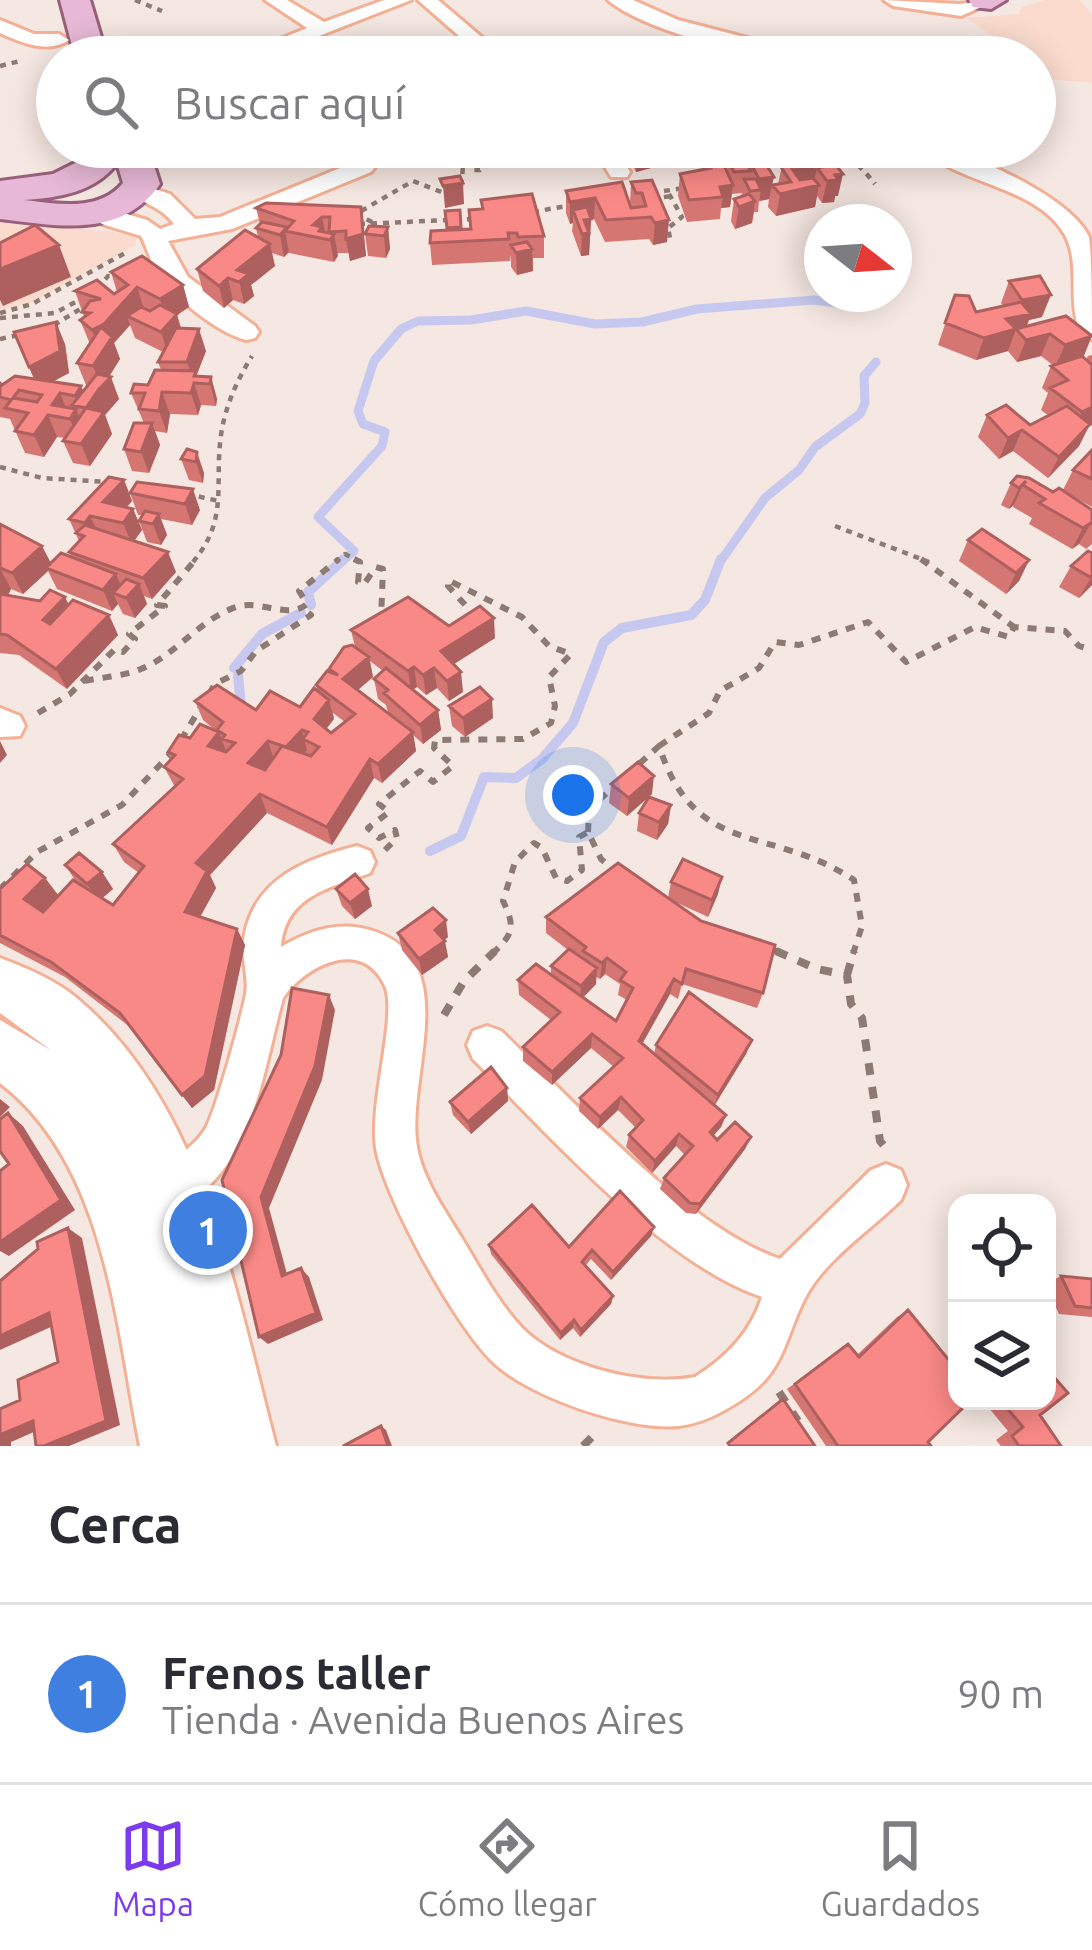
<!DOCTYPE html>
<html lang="es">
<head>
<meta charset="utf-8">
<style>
	body { margin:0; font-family:Ubuntu,sans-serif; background:#f2f2f3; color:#2b2b33 }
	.controls { position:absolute; right:36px; bottom:36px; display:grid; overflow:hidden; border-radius:24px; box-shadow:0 6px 30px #0003 }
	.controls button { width:108px; height:108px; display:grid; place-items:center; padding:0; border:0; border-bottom:3px solid #e1e1e2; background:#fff; color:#2b2b33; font:60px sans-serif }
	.compass { position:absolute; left:804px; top:204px; width:108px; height:108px; border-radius:50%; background:#fff; box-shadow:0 6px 30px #0003; rotate:107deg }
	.you { position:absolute; left:573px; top:795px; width:42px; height:42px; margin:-30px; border:9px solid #fff; border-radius:50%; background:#1a73e8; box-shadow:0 0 0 18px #1a73e833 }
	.badge { display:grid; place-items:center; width:78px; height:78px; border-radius:50%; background:#7c3aed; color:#fff; font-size:39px; font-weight:700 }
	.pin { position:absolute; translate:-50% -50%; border:6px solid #fff; box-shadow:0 3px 12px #0006 }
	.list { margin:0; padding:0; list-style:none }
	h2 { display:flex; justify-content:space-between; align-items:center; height:156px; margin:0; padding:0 48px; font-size:51px }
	h2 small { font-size:39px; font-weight:400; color:#7c7c81 }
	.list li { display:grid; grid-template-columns:78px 1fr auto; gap:36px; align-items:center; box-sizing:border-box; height:180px; padding:0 48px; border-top:3px solid #e1e1e2 }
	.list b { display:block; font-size:45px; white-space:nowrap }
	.list p { margin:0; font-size:39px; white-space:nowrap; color:#7c7c81 }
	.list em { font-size:39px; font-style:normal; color:#7c7c81 }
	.icon { flex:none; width:66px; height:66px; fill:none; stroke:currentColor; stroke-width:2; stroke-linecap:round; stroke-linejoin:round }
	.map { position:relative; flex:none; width:1092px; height:1446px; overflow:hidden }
	.search { position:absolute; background:#fff; box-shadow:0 6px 30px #0003; left:36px; right:36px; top:36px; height:132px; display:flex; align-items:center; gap:30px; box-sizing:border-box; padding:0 42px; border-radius:66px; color:#7c7c81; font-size:45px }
	.sheet { height:336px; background:#fff }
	nav { display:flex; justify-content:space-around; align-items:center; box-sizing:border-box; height:168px; border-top:3px solid #e1e1e2; background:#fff; font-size:33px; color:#7c7c81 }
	nav a { display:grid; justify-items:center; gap:6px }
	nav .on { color:#7c3aed }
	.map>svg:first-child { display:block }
	.built { fill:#fadbce }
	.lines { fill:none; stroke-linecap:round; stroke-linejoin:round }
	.stream-far1 { stroke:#c6c8f0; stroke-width:9 }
	.stream { stroke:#c6c8f0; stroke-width:10 }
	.street-casing { stroke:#f4b095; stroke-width:6 }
	.secondary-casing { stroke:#f4b095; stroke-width:6 }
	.primary-casing { stroke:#99607b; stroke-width:6 }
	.path-far2 { stroke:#8d7b73; stroke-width:4.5; stroke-dasharray:6 6; stroke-linecap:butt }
	.path-far1 { stroke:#8d7b73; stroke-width:6; stroke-dasharray:9 9; stroke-linecap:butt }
	.path { stroke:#8d7b73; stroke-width:8; stroke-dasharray:12 12; stroke-linecap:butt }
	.street { fill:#fff; fill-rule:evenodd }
	.secondary { fill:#fff; fill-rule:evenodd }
	.primary { fill:#e7b9d6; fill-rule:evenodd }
	.wall { fill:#d67673; fill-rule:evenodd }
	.shaded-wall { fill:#ae605e }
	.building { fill:#f98986; stroke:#ae605e; stroke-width:3; fill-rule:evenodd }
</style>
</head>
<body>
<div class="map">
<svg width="1092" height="1446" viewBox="0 0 1092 1446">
	<rect width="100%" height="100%" fill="#f5e7e1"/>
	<path class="built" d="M1044,0h36l12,15v68l-42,-4 -15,-11v-11h-15l-53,-39 52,-4 3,-7z
		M0,221l114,11 23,4 -2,9 -101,57 -34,8z"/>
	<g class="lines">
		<path class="stream-far1" d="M341,562l13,-11 -36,-34 64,-71 3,-14 -22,-8 -5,-13 16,-50 27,-32 17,-8 53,-1 55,-9 69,13 47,-2 55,-13 117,-9 36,5 19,-11
			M720,562l45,-64 34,-28 16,-23 45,-33 5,-11 -1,-27 12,-14"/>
		<path class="stream" d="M311,605l-3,-13 36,-33
			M234,668l28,-34 39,-21
			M238,676l3,29
			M430,851l31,-15 23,-59 32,1 26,-19 31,-36 31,-81 18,-14 69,-13 14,-15 16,-41"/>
		<g class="street-casing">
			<path id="street" d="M265,0h22l37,22 60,-22h27l-146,57h-29l71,-29z
				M418,0h20l67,57h-22z
				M608,0h25l45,20 97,25 16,12c-44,0 -149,-28 -183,-57z
				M884,0l75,4 38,-4 -36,16 -68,-10z
				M0,20l34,14h25l10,6c-21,14 -47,3 -69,-7z
				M368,147h22l-19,25 -139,57 -64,12 20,36 67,49 4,6 -4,6 -9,2c-30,-8 -73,-43 -90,-69 -6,-11 -9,-24 -15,-35l-39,-12 -14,-11 12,-7 47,14 13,9 14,-5c-13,-18 -32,-20 -46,-33l11,-7 31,10 25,25 25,-2 135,-55z
				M593,147h22l15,25 -3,5h-16z
				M921,147c42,0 149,49 168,90 3,20 3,77 3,102l-9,-2c-18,-32 -1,-70 -18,-102 -28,-50 -106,-49 -144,-88z
				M0,708l20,8 5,10 -5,10 -20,1z
				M357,846l13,5 5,11 -5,11c-41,15 -85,23 -89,74 31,-18 61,-27 95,-15 88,31 29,148 41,215 6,33 27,62 44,90 19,31 37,66 62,92 39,38 119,58 172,48 31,-19 56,-45 67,-80 -100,-34 -214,-163 -289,-238l-6,-14 6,-14 14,-5 14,5c71,69 189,198 279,228l91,-89 15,-6 15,6 6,15 -6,15c-29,29 -77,60 -96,98 -24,48 -19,77 -75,109 -15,9 -33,17 -51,19 -50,5 -150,-29 -186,-64 -37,-35 -109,-165 -117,-214 -7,-45 22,-135 9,-162 -23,-50 -80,-20 -102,12 -21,75 -30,178 -111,212l-15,-6 -6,-15c11,-27 41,-37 55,-61 11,-21 35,-109 40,-134 3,-17 -5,-36 -2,-55 9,-60 61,-80 113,-93z"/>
		</g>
		<g class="secondary-casing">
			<path id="secondary" d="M0,958c27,10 58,23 80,43 125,107 156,295 196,445h-136c-24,-121 -34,-282 -140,-363v-63l52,31 -52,-38z"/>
		</g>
		<g class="primary-casing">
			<path id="primary" d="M60,0h30l17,57h-32z
				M969,0h37l-15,9 -18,-2z
				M81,147h67l12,37c-38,55 -102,42 -160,35v-38l53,-7 28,-14zM117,163l6,20c-24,29 -65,21 -99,17 34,-2 72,-8 93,-37z"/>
		</g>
		<path class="path-far2" d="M135,0l27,11
			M0,66l20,-5
			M526,147l53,4
			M813,155c28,-7 45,7 62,29
			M848,156l22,-4 39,8
			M761,166l28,-4
			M461,186l2,-19 10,-3 1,6h6l36,-23
			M664,191l20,-3
			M669,194l13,23 -14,11 2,10
			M652,199l19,-3
			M533,212l39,-7
			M372,222l-16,-8 57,-33 31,12
			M359,224l113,-5
			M98,289l10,-13h11
			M0,313l32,-9 95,-52
			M0,318l55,-5 26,-14
			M54,325l31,-19
			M0,339l24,-5
			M0,467l42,11 67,4
			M187,494l32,7
			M835,526l94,36
			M193,562c36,-43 21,-76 28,-127 4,-28 16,-55 31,-79
			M335,562l10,-8 15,8"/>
		<path class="path-far1" d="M354,559l6,3 -2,20 6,2 12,-17 7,2 -2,50
			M921,559l93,68
			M85,681c18,-4 39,-5 56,-12 34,-13 59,-50 95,-62 24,-8 52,13 71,-3l-8,-13 40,-32
			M209,694l6,-10 26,-13 15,-20 55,-36 -8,-6
			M38,713l32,-19 45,-45 8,3 12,-13 -6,-5 36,-28 -8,-1 39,-46
			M181,740l21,-35
			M659,746l50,-33 11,-22 39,-23 16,-26 24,3 69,-23 38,40 69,-35 34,10 5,-10 51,4 14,15 13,4
			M588,832l1,-19 8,-11 62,-56c37,114 111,78 195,134l8,46 -9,28
			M385,850l12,-12 -2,-8 -16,8 -11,-10 21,-16 -10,-8 41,-33 13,11 20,-16 -19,-18 1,-8 88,-1 28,-16 4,-17 -6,-29 22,-23 -22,-8 -27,-29 -74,-37v6l28,31
			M0,889l37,-37 85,-47 51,-54
			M769,948l14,6
			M492,954c21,-20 24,-26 11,-53l12,-39 19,-19 8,5 14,30 11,3 15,-11 -3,-33 9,-5 13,27 13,11"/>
		<path class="path" d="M776,951l41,18 30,6 4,29 11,14 18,123 5,6
			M847,975l7,-24
			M444,1015l20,-34 31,-30
			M779,1392l19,29
			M583,1446l13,-13"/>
		<use href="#street" class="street"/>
		<use href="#secondary" class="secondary"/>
		<use href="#primary" class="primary"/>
	</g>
	<path class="wall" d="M629,147h53l-1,13 -45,12 -7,-15z
		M786,147h34l-3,2 4,18 17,29h-3l-1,6 -12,1 -5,-7 -2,11 -39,9 -8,-9 1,-8 -10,2 -1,11h-4l-2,11 -17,6 -4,-8 3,-22 7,-2 1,-4 -10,1 -2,13 -9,1 -1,11 -33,3 -9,-26 2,-22 30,-6v-4l17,7 1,-10h18l1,-5 25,29 6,-1z
		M652,180l15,62 -14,3 -4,-6 -44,3 -11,-23 -3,1 -2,35 -8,1 -9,-25 1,-8 -3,1 -4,-11v-22l64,13 1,-22z
		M481,200l63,36v22h-11v13l-16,4 -6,-8v-12l-1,6 -78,4 -2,-22 17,-13 -2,-19 15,-1 2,20 8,-1 -1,-19 12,-1z
		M361,207l5,49 -16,5 -1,-8h-11l-4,9 -45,-9v-1l-5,5 -12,-4 3,13 -24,19 3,11 -10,8 -11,-4 -9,8 -21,-17 -6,-22 61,-32 -2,-9 4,-4 -4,-16z
		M388,227l2,22 -4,9 -18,-2 -3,-22z
		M111,272l72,13 6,22 -12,8 4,13 25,23 -9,23 1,3h13l6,22 -1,7 -15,-1 -3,10 -28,-1 -3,19 -12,-2 5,14 -11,28 -17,-2 -8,-22 20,-26 -13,-30 17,-8 13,-15 -3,-8 5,-10 -28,-14 -5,-13 -16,18 6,16 -11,18 10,22 -14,16 7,19 -22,32 -17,-3 -10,-22 2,-3 -8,-1 -13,20 -19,-4 -15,-34 -10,-2v-34l2,2 32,-6 -20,-47 51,12 4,29 -16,8 30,10 5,-6h-2l-9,-22 13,-19 -10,-24 4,-3 -9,-26 39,3 3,-2z
		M1009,281l33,36 -13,3 -3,6 40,-10 17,41 3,3 2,-4 4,-1v70l-3,1 -10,20 -31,32 -35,-27 -14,8 -21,-22 9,-22 43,10 19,-9 -8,-6 7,-17 -6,-5 9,-22h3l-13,-10 -24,6 -9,-11 5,-13 -5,13 -32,9 -38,-15 17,-50 21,17 27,-6 -2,-3z
		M187,449l17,24 -1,10 -14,-3 -8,-21z
		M1092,450v57l-24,-13 24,16v34l-6,5 -7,-5 -7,5 -43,-25 3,-6 -19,-11 1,-2 -5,4 -8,-4 10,-22 42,9 10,-2 10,-20z
		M124,480l8,21 -5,6 6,2 9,21 -8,11 42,31 -24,27 -8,-3 3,8 -12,14 -12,-4 -5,-10 -6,7 -55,-22 -9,-18 -25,23 -12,-5 -3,7 61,8 40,11 9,20 -51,54 -48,-34 -19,-2v-129l51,40 21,-7 -3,-5 10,-11 -10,-22z
		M137,482l63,28 -8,15 -31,-6 6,16 -6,10 -14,-3 -8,-21 3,-6h-4l-8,-22z
		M968,540l61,20 -10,21 -13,13 -47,-33z
		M1092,553v32l-13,13 -20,-11 12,-21z
		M449,626l46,12 -41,26 9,28 -14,9 -12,-13 -11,7 -9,-8 -5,2 26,21 3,20 -18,14 -10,-9 3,16 -34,32 -8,-5 -42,67 -65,-32 -57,62 6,13 -16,29 37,12 8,16 -31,145 -22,18 -62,-81 -65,-50 -65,-34v-54l45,-11 13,17 -16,16 35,-28 -12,-18 37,7 11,17 -11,9 11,7 26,-32 -15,-11 -11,-18 62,-57 -11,-20 7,-8 -3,-7 22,-14 26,-7 -13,-11 -8,-19 61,9 44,-3 18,-16 -2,-6 14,-13 -1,-3 26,-22 -4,-17zM370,661l13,10 -9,8 4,20 8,6 2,7 -30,-22 15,-13zM333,713l12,9 -14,11 -5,-4 8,-10z
		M449,706l44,12 -28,19 -13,-11z
		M611,784l41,10 -25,22 -18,-13z
		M671,805l-3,19 -11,16 -20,-9 2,-18z
		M671,882l47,12 -10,23 -35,-16 90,92 -6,15 -75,-24 -4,15 -8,-5 -28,50 12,10 2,-9 96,-5 -6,14 -32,51 12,10 -5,12 -8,9 4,4 34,-3 -6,12 -49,65 -10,-1 -26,-24 4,-11 21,-23 -9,-9 -24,27 -26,-26 3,-12 7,-7 -18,-18 -20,19 -19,-18 1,-13 34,-31 -23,-19 -39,37 -29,-24v-14l28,-27 -32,-25 -1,-15 33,-5v-9l17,-16 -22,-17v-16l122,-19zM605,974l15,10 -2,11 9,5 -11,21 -33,-24 13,-13v-7l4,2z
		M336,889l36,17 -17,13 -13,-13z
		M398,933l50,4 -4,3 4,17 -26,18 -20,-25z
		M507,1088l1,13 -37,33 -18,-19 -3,-13z
		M654,1227l-3,9 -40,44 -20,-21 -5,6 27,31 -2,8 -31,33 -7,-9 -13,12 -69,-86 -2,-9 80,2z
		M1061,1276l31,3v38l-33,-3 -12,-26v-5z
		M908,1310l20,132 3,4h-105l-39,-57 61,-45 9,11 40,-38z
		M983,1401h64l-7,14 21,31h-60l-5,-6 12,-9z"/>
	<path class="shaded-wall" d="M650,147h32l-1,13 -45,12 2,-22z
		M823,159l-3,13 -3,-4 -3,13 -22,4 4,-22z
		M843,174l-5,22h-3l-1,6 -12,1 5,-22 8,-6z
		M774,177l-5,22 -10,2 2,-11h-4l2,-11z
		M463,183l1,21 -19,4 -2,-22z
		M733,185l-3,22 -9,1 2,-11 -3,-10z
		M819,185l-4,22 -39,9 4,-22z
		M595,198l-1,21 -3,1 -2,35 -8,1 1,-22 -9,-24v13l-3,1v-22z
		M755,201l-3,22 -17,6 4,-22z
		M361,207l5,49 -16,5 -4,-22z
		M322,217l4,21 -13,-13z
		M669,220l-2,22 -14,3 2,-22z
		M287,227l-2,4 4,21 -5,5 -4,-22z
		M388,227l2,22 -4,9 -2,-22z
		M334,234l4,22 -4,6 -4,-22z
		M270,244l5,22 -24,19 3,11 -10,8 -7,-34z
		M59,245l12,32 -68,29 -3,-6v-31z
		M532,249l1,22 -16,4 -1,-22z
		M228,278l5,22 -9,8 -5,-22z
		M183,285l6,22 -12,8 6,21 -15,18 -7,-22 5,-11 -6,-22z
		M137,287l7,22 -17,7 3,9 -16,18 6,16 -16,25 7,-7 8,22 -14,16 7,19 -22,32 -9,-22 5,-36 -7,-1 -4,-11 6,-10 8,18 12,-17 -8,-21 7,-14 -8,-22z
		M1051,295l-9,22 -13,3 -6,16 -7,-7 -8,22 -32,9 8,-22 22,-19 9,-2 7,-17z
		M56,322l9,22 4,29 -30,16 -10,-22z
		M199,329l7,22 -9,23 3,9h-6l7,22 -3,10 -7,-22 3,-10 -7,-21z
		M1050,334l-9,22 -24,6 9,-22z
		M1092,336l-9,22 -28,9 10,-22z
		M211,377l6,22 -1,7 -6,-22z
		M162,392l8,22 -3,19 -8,-22z
		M60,393l9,22 -17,-10z
		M1092,407v18l-3,1 -10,20 -31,32 34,-66z
		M76,409l9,22 -6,10 -9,-22z
		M48,415l9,22 -13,20 -10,-22z
		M152,423l8,22 -11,28 -8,-21z
		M1022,430l-9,21 -14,8 9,-21z
		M197,452l7,21 -1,10 -7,-21z
		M124,480l8,21 -18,20 -11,-19z
		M1023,485l-9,20 -5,4 10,-21z
		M193,489l7,21 -8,15 -7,-21z
		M133,509l9,21 -10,14 -9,-21z
		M159,514l8,21 -6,10 -8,-21z
		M90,516l10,21 -6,7 -9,-21z
		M1091,523l-12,21 -7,5 11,-21z
		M42,546l11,21 -7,1 2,3 -25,23 -11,-21z
		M168,552l8,20 -24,27 -9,-21z
		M1029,560l-10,21 -13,13 10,-21z
		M0,568l11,21 -11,21z
		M116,574l9,21 -12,-2 5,11 -6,7 -9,-21z
		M1092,576v9l-13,13z
		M139,584l8,20 -12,14 -9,-20z
		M65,597l10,20 -21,23 -11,-20z
		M109,615l9,20 -51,54 -11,-20z
		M494,618l1,20 -52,33 -2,-20z
		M369,657l4,20 -25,21 -5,-19z
		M414,667l3,20 -6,4 -3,-20z
		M434,668l3,20 -11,7 -3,-20z
		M461,672l2,20 -14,9 -2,-20z
		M492,699l1,19 -28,19 -2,-19z
		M329,700l5,19 -15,19 -5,-19z
		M438,710l3,20 -18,14 -3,-19z
		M302,730l5,20 -15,16 -6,-19z
		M219,732l7,19 -10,14 -8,-19z
		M413,732l3,19 -34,32 -4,-19z
		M0,741l7,14 -7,8z
		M268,741l6,19 -18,22 -8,-19z
		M370,759l4,19 -42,67 -5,-18z
		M654,776l-2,18 -25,22 2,-18z
		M260,794l7,19 -57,62 6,13 -22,40 -9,-16 11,-49z
		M671,805l-3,19 -11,16 2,-18z
		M102,872l11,17 -14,12 -12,-17z
		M722,877l-4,17 -10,23 4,-17z
		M45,878l13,17 -21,21 -13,-17z
		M368,889l4,17 -17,13 -5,-16z
		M446,920l2,17 -10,9 -3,-16z
		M237,929l8,16 -31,145 -22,18 -10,-13z
		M445,941l3,16 -26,18 -3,-16z
		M607,958l-2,16 -5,5 2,-16z
		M597,968l-1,16 -16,17 1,-15z
		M674,979l-4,15 -34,61 3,-14z
		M329,995l6,15 -13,70 -53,128 21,77 -8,-9 -21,-79z
		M592,1034l-1,14 -39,37v-13z
		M752,1040l-6,14 -33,54 5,-13z
		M507,1088l1,13 -37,33 -3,-12z
		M621,1097l-3,13 -20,19 2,-12z
		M0,1099l10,8 -10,10z
		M8,1113l15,13 52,84 -66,46 -9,-5v-9l61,-42z
		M726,1115l-5,12 -15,17 4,-12z
		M679,1134l-3,12 -24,27 3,-12z
		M751,1137l-6,12 -49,65 4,-10z
		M654,1227l-3,9 -40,44 2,-8z
		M68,1228l14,10 38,187 -51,21h-25l62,-25z
		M301,1268l8,9 14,43 -55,24 -9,-7z
		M613,1296l-2,8 -31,33 1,-7z
		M49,1313l15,8 -64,29v-14z
		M574,1320l-1,8 -13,12 1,-7z
		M33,1421l17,4 -39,17v4h-11v-11z
		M381,1426l5,4 6,16h-4z"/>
	<path class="building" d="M786,147h29l8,12 -27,4z
		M759,153l15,24 -15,2 -12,-23z
		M745,160l6,11 -17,1 -6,-11z
		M723,163l10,22 -13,2 3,10 -34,3 -9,-26 31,-6 -1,-4z
		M835,164l8,10 -8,1 3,5 -11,1 -10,-13z
		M790,166l10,14 13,-2 6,7 -39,9 -8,-9 19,-3 -10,-15z
		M460,176l3,7 -20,3 -3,-7z
		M744,179h12l5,11 -11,1z
		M652,180l17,40 -14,3 -4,-6 -45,3 -11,-22 -25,4 -4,-11 56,-9 9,26 15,-2 -4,-13h-6l-5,-11z
		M532,194l12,42 -26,1 -1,-4h-9l1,6 -79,4 1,-12 40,-2 -2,-19 14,-1 -2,-9z
		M749,194l6,7 -16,6 -5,-8z
		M266,203l95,4 2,27 -17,5v-8l-17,1 1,-15h-8l-9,8 9,2 -3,4 15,3 -4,6 -45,-9 9,-10 -38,-13z
		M587,207l4,12 -7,1 5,13 -7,1 -9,-24z
		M460,210l1,17 -14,1 -2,-17z
		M262,222l25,5 -7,8 -24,-7z
		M35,225l24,20 -59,24v-26z
		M369,226l19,1 -4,9 -19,-2z
		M245,230l25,14 -33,26 12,4 -10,8 -11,-4 -9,8 -22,-17z
		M527,242l5,7 -16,4 -5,-8z
		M142,256l41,29 -23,14 -23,-12 -33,37 -12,6 -12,-10 10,-7 -8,-1 8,-11 11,-2 -26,-8 22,-11 17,14 14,-9 -17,-13z
		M1040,276l11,19 -29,5 -13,-19z
		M955,295l14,1 7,16 45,-10 10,12 -25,5 10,10 -32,9 -39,-15z
		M160,305l17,9 -16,18 -34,-16 14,-9 9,4z
		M1066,316l26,20 -27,9 -15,-11 -24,6 -10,-11z
		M56,322l4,29 -31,16 -15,-35z
		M101,327l11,10 -19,29 -16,-3z
		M176,328l23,1 -12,33h-29z
		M1082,356l10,9v42l-10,5 -32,-24 18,-8 -17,-14z
		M155,370l41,1 -2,5 17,1 -1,7 -16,-1 -3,10 -29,-1 -3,19 -20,-2 6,-16h-14l3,-9 14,1z
		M97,374l14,3 -12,12 -13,19 -14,-3z
		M15,376l66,10 -6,10 -15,-3 -8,12 24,4 -6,10 -22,-4 -14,20 -19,-4 13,-18 -23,-5 6,-8 -11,-3v-14l2,2zM19,390l23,5 -5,7 -24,-4z
		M1006,405l24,20 37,-19 23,18 -31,33 -37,-27 -14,8 -21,-23z
		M86,408l18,4 -23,32 -18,-3z
		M134,423h18l-11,29 -17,-3z
		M187,449l10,3 -1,10 -15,-3z
		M1092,450v29l-19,-9z
		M1017,476l12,2 24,14 6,-4 33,22v14l-1,-1 -8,5 -44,-25 6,-4 -22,-14 3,-4 -7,7 -8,-5z
		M109,477l15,3 -21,22 30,7 -10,14 -33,-7 -5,7 -16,-4z
		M137,482l56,7 -8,15 -55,-11z
		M145,511l14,3 -6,10 -14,-3z
		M0,524l42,22 -30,27 -12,-5z
		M85,525l83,27 -25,26 -74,-26 15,-16 -8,-3z
		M982,529l47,31 -13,13 -48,-33z
		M1088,551l4,2v23l-2,1 -19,-11z
		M61,553l55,21 -13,16 -57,-22z
		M126,579l13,5 -13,14 -13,-5z
		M50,590l15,7 -22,23 7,4 23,-24 36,15 -53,54 -49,-34 -7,-1v-40l40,7z
		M408,597l41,29 31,-20 14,12 -53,33 20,21 -14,9 -13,-13 -11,7 -9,-8 -6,4 -57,-41z
		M352,645l17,12 -26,22 70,53 -35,32 -8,-5 -43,68 -67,-33 -64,69 11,8 -22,41 52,17 -32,147 -23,19 -62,-82 -69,-51 -51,-27v-46l27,-25 18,14 -21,21 19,13 30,-32 40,25 31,-39 -31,-22 70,-65 -19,-12 11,-12 -7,-3 11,-17 11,3 10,-14 19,8 -11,14 18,6 9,-9 -13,-4 3,-4 -8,-5 6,-8 -28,-21 22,-16 39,25 14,-19 30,16 14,-19 15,12 -15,19 17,14 24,-19 -39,-29 11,-14 11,4 -9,-6 15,-22zM302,730l6,2 -5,7 16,8 -8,9 -29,-10 -17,24 -17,-7 20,-22 18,6z
		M386,668l52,42 -18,15 -36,-32 4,-3 -14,-11z
		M480,687l12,12 -29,19 -14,-12z
		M638,762l16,14 -25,22 -18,-14z
		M649,797l22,8 -12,17 -20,-9z
		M79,853l23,19 -15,12 -22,-19z
		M683,859l39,18 -10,23 -41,-18z
		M618,863l83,58 74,24 -12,48 -77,-24 -4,15 -8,-5 -35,62 87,74 -16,17 7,8 18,-18 16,15 -51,67 -10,-1 -26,-25 29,-32 -14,-12 -24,27 -26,-26 14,-15 -22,-23 -21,20 -20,-19 43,-40 -31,-24 -40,38 -29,-25 37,-35 -42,-32 18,-16 80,57 17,-33 -13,-8 6,-8 -19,-14 -5,5 -19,-12 3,-4 -40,-30z
		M355,874l13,15 -18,14 -14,-14z
		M433,908l13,12 -11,10 10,11 -26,18 -21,-26z
		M569,949l28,19 -16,18 -30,-20z
		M292,988l37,7 -14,71 -54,131 21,79 19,-8 15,45 -57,24 -37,-157 59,-125z
		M689,992l63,48 -34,55 -62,-50z
		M491,1067l16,21 -39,34 -18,-20z
		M8,1113l53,87 -61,42v-71l9,-7 -9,-13v-32z
		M620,1191l34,36 -41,45 -21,-22 -10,12 31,34 -32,34 -7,-10 -13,13 -72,-88 43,-40 37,42z
		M68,1228l38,193 -62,25h-8l-3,-25 -33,14v-26l20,-9 -2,-20 40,-18 -9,-49 -49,23v-55l38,-32 -1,-7z
		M1061,1276l31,3v29l-17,-2z
		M908,1310l49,60v31h13l-42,41 3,4h-93l-43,-62 53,-40 11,13z
		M1047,1369l21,24 -28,22 21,31h-42l-7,-10 11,-9 -22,-26h46z
		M783,1399l32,47h-85l-2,-3z
		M381,1426l7,20h-45z"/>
</svg>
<div class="controls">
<button><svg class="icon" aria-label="locate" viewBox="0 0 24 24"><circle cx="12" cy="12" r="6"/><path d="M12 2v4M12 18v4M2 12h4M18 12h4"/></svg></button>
<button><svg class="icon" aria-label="layers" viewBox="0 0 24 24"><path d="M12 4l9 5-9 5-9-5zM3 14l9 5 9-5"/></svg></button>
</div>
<svg class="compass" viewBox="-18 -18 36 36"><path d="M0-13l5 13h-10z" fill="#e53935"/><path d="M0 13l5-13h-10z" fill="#7c7c81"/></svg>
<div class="you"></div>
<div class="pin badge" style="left:208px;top:1230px;background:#3f7fe0">1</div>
<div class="search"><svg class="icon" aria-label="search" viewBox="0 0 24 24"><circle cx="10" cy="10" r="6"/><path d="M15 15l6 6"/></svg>Buscar aquí</div>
</div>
<section class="sheet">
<h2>Cerca<small></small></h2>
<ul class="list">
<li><span class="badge" style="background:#3f7fe0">1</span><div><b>Frenos taller</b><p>Tienda · Avenida Buenos Aires</p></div><em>90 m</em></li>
</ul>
</section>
<nav>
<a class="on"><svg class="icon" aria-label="map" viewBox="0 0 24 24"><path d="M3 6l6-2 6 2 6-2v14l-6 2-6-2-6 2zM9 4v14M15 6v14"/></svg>Mapa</a>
<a><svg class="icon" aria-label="directions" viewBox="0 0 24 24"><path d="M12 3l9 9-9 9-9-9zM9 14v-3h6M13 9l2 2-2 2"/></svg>Cómo llegar</a>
<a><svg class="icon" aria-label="saved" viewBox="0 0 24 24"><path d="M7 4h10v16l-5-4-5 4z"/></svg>Guardados</a>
</nav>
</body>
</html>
